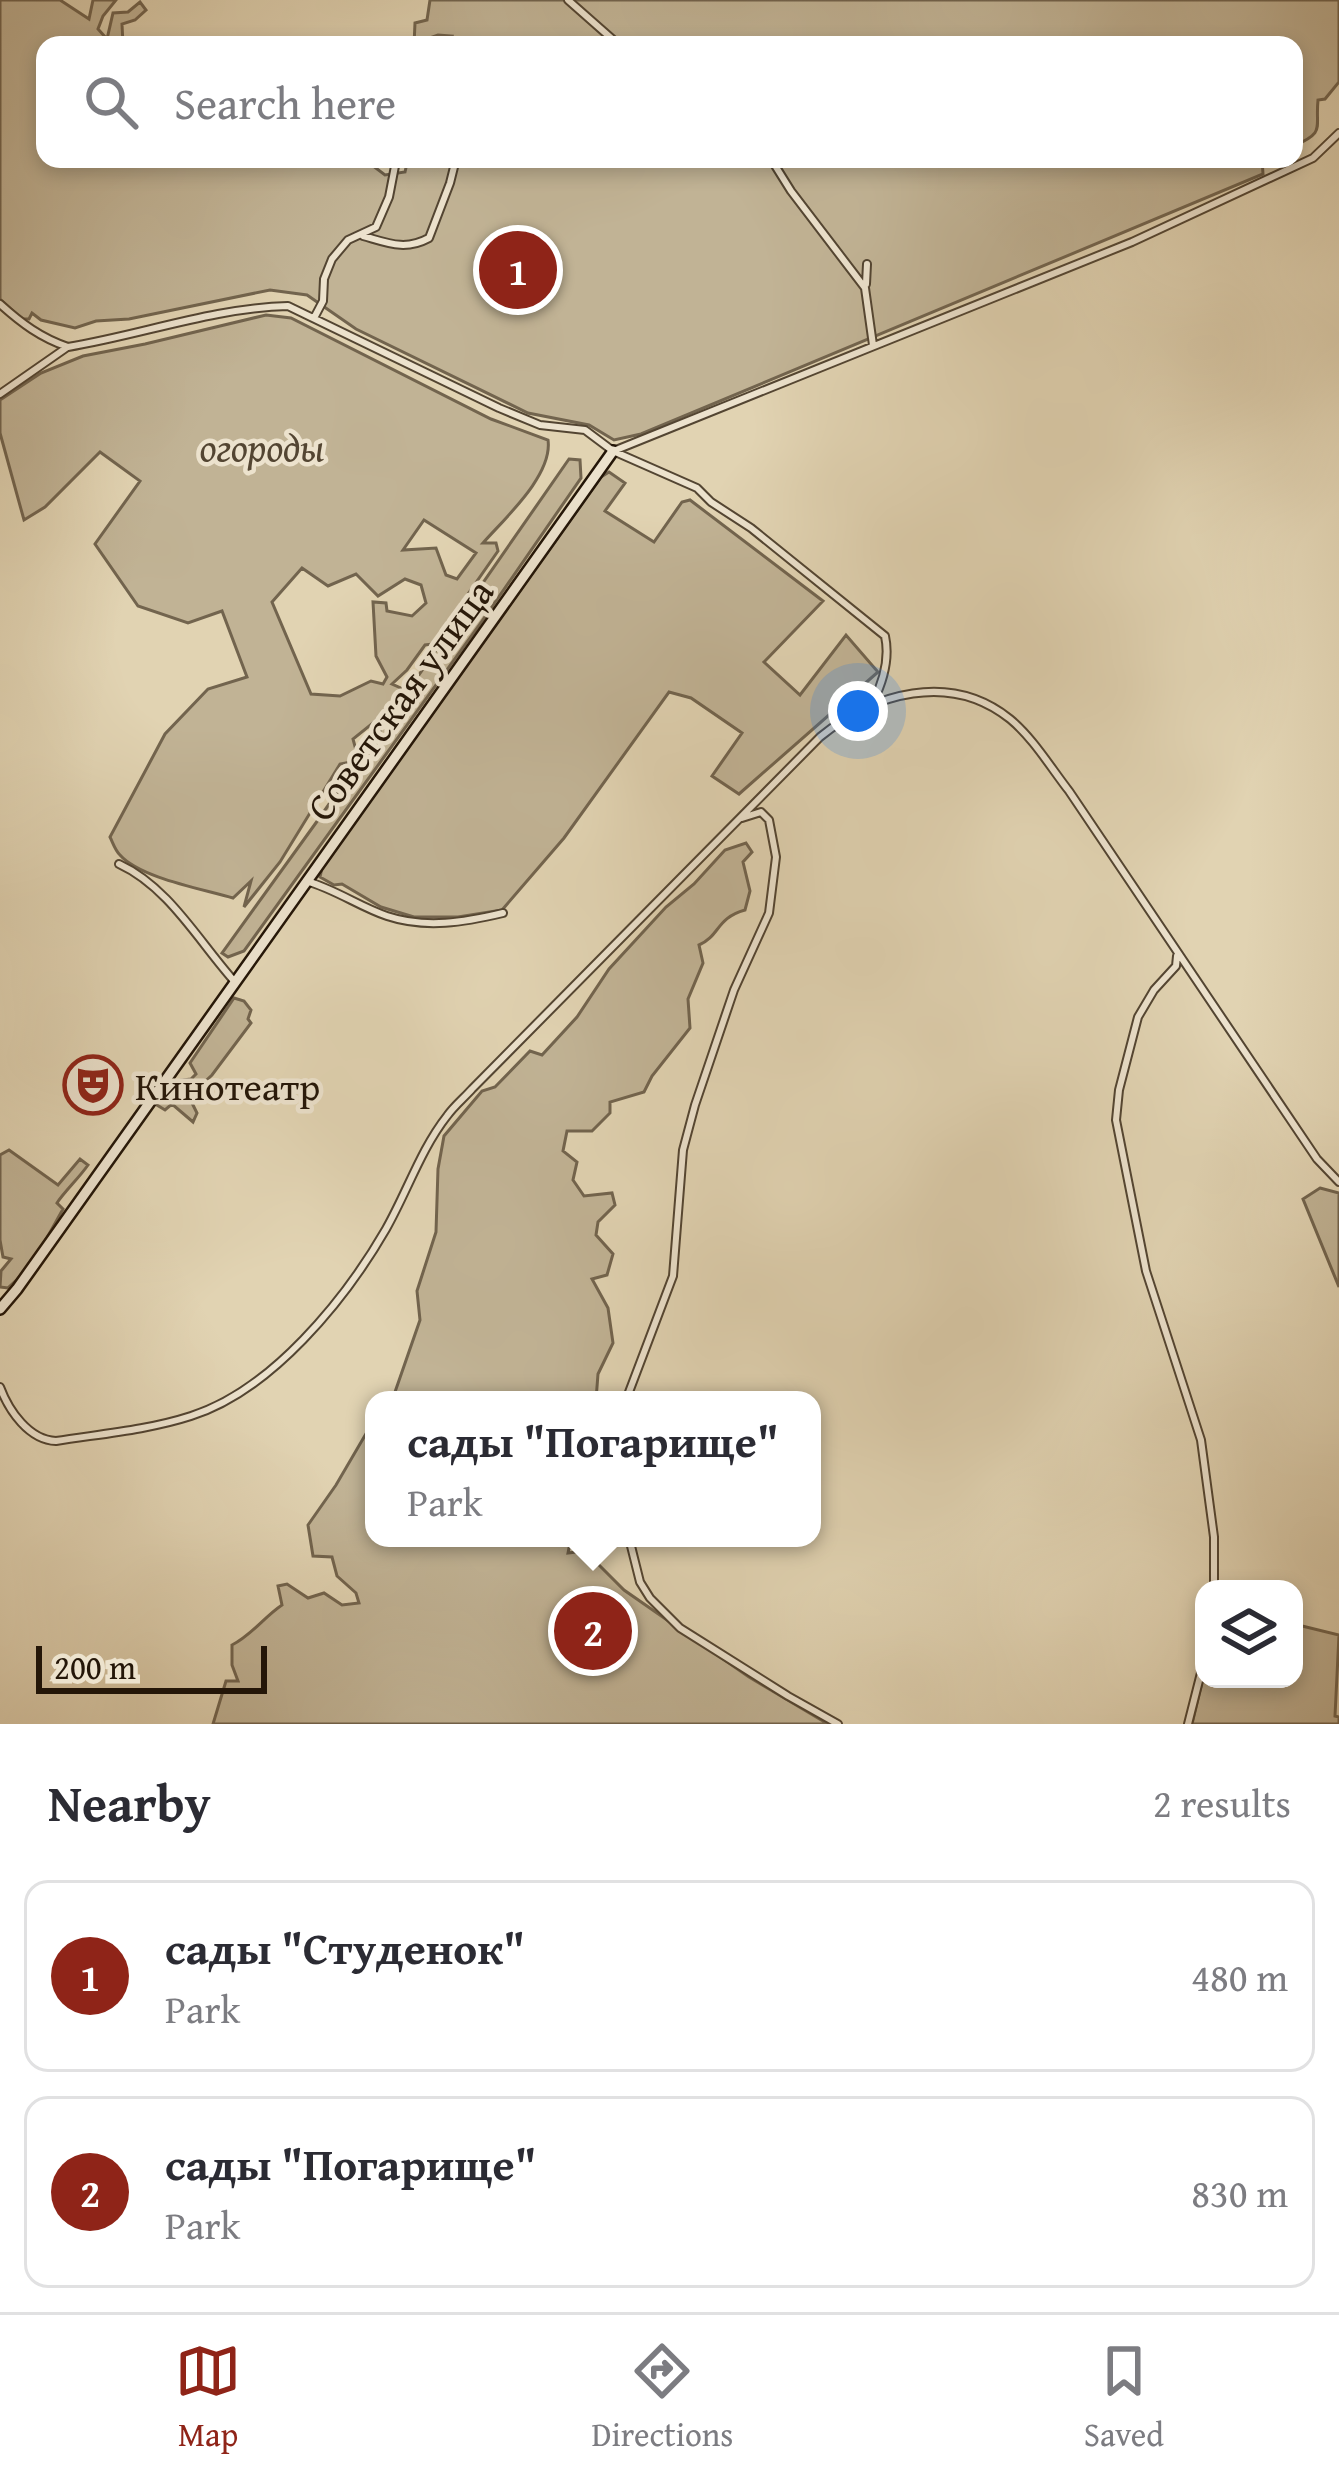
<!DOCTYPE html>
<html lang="en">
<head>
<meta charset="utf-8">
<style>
	body { margin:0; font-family:"Gentium Book Plus",serif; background:#f7f7f7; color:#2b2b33 }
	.controls { position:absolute; right:36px; bottom:36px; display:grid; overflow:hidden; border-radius:24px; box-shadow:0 6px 18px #0003 }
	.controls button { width:108px; height:108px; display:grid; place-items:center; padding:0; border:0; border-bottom:3px solid #e1e1e2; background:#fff; color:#2b2b33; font:60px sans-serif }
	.scale { position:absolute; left:36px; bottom:30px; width:231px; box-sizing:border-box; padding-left:12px; border:6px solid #241608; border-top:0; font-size:33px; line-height:42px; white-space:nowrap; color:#241608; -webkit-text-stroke:9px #ece2cd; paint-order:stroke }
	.you { position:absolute; left:858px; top:711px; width:42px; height:42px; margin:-30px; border:9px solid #fff; border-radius:50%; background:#1a73e8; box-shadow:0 0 0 18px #1a73e833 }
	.badge { display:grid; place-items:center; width:78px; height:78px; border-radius:50%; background:#8f2418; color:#fff; font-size:39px; font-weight:700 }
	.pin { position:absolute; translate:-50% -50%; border:6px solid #fff; box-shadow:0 3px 12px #0006 }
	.popup { position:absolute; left:365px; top:1391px; width:456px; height:156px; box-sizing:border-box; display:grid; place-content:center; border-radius:24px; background:#fff; filter:drop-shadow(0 3px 9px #0005); font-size:39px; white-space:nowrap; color:#7c7c81 }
	.popup b { font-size:45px; color:#2b2b33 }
	.popup::after { content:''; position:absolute; left:50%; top:100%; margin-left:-24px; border:24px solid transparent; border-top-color:#fff }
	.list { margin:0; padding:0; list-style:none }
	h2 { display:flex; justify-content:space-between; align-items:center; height:156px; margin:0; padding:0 48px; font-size:51px }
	h2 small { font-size:39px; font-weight:400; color:#7c7c81 }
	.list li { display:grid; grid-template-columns:78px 1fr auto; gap:36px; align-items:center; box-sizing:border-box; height:192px; margin:0 24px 24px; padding:0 24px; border:3px solid #e1e1e2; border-radius:24px }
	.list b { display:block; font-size:45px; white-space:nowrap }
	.list p { margin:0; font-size:39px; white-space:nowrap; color:#7c7c81 }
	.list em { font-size:39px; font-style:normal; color:#7c7c81 }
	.icon { flex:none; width:66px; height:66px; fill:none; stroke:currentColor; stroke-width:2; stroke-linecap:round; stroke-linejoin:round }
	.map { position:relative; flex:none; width:1339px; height:1724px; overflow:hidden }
	.search { position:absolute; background:#fff; box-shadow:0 6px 18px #0003; left:36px; right:36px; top:36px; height:132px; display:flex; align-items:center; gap:30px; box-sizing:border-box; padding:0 42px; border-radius:24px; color:#7c7c81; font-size:45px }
	.sheet { height:588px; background:#fff }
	nav { display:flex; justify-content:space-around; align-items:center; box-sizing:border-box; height:168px; border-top:3px solid #e1e1e2; background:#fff; font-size:33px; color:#7c7c81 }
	nav a { display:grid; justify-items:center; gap:6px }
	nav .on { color:#8f2418 }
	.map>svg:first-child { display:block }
	.green { fill:#c1b395; stroke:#72644e; stroke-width:3; fill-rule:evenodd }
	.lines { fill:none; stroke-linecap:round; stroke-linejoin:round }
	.street-casing { stroke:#534532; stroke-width:10 }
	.secondary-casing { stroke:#241608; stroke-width:14 }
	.street { stroke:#ece2cd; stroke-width:6 }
	.secondary { stroke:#ece2cd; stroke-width:9 }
	.labels { text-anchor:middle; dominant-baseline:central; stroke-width:9; stroke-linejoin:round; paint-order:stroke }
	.park-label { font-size:39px; font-style:italic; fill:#534532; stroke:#ece2cd }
	.street-label { font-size:39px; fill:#241608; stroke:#ece2cd }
	.poi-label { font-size:39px; fill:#241608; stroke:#ece2cd; text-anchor:start }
</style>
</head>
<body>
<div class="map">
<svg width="1339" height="1724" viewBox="0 0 1339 1724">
	<rect width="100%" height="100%" fill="#e1d3b2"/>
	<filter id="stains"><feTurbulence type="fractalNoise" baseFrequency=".00167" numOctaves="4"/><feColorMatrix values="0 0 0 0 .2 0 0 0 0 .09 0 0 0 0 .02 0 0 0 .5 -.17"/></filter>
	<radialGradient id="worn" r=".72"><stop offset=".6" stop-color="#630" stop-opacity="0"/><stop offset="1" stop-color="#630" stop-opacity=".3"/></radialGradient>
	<path class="green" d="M0,0h60l29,19 4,-19h23l-13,16 -5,13 9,10 6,-26 15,-1 12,-10 6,8 -11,10 -13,4 1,21h-78v114h319l21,16 20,-3 3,-13h854l1,15 -622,260 -27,6 -25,-15 -61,-12 -172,-84 -49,-34 -37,-5 -141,29 -33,2 -21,7 -34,-8 -9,-7 -3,6h-7l-22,-20z
		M430,0h909v82l-14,17 -7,1c-3,29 8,32 -24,46v-101h-845l3,-9 -14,-1 -11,4 -2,6h-11l1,-22 12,-3z
		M266,315l25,3 200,101 57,21c5,35 -43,78 -65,103h13l2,8 -65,93 -8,1 -18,25 -15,14 11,5 -25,30 -25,20 3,11 -5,12 -11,2 -60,98 -36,45 7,-26 -18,17c-30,-9 -93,-20 -113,-43 -5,-5 -7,-12 -10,-18l55,-103 43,-45 39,-12 -25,-66 -34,12 -50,-17 -43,-62 45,-63 -40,-29 -55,55 -21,13 -24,-87v-33l41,-27 42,-17 62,-12zM424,520l52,33 -19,26 -11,-4 -10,-27 -33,2zM302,568l26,18 28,-12 22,22 27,-17 16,6 5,18 -14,13 -25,-5 -1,-8 -13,-1 3,54 11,21 -4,7 -12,-3 -31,15 -29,-2 -39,-92z
		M569,459l11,1 1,18 -101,146 -236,327 -16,6 -6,-4 96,-133z
		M609,472l16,11 -20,28 49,31 28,-40 8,-2 133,101 -59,61 36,33 46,-60 32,37 -139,122 -27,-18 30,-43 -51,-35 -22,-6 -105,146 -62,72 -44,7h-44l-33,-10 -39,-23 -8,1 -14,-8 2,-9 279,-391z
		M746,843l6,9 -9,10 7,29 -5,19c-29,8 -25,26 -46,35l4,18 -15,36 2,29 -38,48 -8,16 -34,10v11l-18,18h-25l-4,20 14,11 -4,18 11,16 28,-3 3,12 -17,17 -2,13 17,19 -6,21 -15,4 16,29 5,35 -15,31 -2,26h-208l7,-8 25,-72 -3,-29 19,-59 2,-63 6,-33 38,-45 13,-4 35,-36 12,4 35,-38 32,-48 57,-62 28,-23 31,-34z
		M234,998l10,3 7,9 -3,9 3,4 -39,52 -17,16 -3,12 5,10 -4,9 -21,-18 -7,6 -8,-5 19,-24 15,-2 5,-5 -6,-11z
		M9,1150l49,35 22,-26 8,6c-9,13 -24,27 -31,38l6,6c-15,27 -31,59 -55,79l-8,-1 1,-16 10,-12 -8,-2 -3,-17v-85z
		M1320,1188l19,5v94l-36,-88z
		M374,1420v118h197l-3,15 17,-2 39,39 125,87 79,47h-615l13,-43h12l-6,-16v-20c20,-10 32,-28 50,-40l-4,-19 9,-2 21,14 16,-5 18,12 17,-2 -3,-10 -19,-17 -5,-19 -19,-1 -5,-31 28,-40z
		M1294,1624l45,11 -4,81 4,1v7h-147l12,-50v5h90z"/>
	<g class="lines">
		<g class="street-casing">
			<path id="street" d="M568,0l51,45
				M771,159l20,32 74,97 8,57
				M363,236c25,7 42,15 66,2l21,-55 6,-24
				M866,284l1,-20
				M0,304c21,19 41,34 68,43 73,-12 145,-39 220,-41l211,102 41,17 45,5 28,21 84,37 14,14 40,26 134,108c5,23 -2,46 -12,66
				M314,318l9,-17 1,-22 8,-20 16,-19 28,-13 13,-30 6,-31
				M0,394l66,-46
				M616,450l516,-208 181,-84 26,-25
				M119,864c50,23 80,78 116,118
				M306,881c29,8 54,26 81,35 39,13 78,6 116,-3
				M1177,956l-1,10 -22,24 -16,27 -19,73 -3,30 30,151 55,169 13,97v52
				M0,1387c9,24 29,53 56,54 44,-7 92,-11 135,-25 80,-25 154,-116 195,-187 21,-37 35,-80 61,-113 7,-10 17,-18 25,-27l348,-352c54,-44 130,-66 190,-18 23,19 41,49 59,72l248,368 22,23
				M626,1400l47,-124 10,-126 12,-45 39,-115 35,-77 7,-56 -7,-37 -8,-8 -19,6
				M629,1538l11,44 10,16 30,30 108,68 50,28
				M1188,1724l16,-63"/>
		</g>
		<g class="secondary-casing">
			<path id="secondary" d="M0,1309l17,-20 596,-838"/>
		</g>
		<use href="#street" class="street"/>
		<use href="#secondary" class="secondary"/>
	</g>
	<defs>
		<g id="theatre-ring" transform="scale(3)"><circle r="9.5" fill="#ece2cd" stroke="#8f2418" stroke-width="1.5"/><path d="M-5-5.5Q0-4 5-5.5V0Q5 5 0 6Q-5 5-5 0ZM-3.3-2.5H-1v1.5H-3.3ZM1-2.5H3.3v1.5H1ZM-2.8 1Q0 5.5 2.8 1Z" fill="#8f2418"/></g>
	</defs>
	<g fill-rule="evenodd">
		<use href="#theatre-ring" x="93" y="1085"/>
	</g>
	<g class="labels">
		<g class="park-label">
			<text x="262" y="446">огороды</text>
		</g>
		<g class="street-label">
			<text transform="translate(399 699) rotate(-54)">Советская улица</text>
		</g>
		<g class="poi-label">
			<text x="135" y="1085">Кинотеатр</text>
		</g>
	</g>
	<rect width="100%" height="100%" filter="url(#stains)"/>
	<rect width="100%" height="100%" fill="url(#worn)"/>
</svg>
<div class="controls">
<button><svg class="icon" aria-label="layers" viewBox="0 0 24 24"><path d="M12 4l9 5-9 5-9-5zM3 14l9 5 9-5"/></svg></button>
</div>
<div class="scale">200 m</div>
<div class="you"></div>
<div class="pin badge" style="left:518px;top:270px">1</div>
<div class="pin badge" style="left:593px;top:1631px">2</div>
<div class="popup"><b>сады &quot;Погарище&quot;</b>Park</div>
<div class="search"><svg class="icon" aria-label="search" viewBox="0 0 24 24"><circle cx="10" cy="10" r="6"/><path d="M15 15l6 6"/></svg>Search here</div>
</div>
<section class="sheet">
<h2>Nearby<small>2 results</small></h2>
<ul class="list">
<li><span class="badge">1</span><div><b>сады &quot;Студенок&quot;</b><p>Park</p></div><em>480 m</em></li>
<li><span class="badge">2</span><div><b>сады &quot;Погарище&quot;</b><p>Park</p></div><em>830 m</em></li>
</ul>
</section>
<nav>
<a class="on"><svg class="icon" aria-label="map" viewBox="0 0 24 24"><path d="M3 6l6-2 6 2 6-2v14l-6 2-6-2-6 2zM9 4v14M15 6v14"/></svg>Map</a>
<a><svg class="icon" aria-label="directions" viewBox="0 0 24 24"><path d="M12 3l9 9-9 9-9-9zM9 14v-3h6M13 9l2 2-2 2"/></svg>Directions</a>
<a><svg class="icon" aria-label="saved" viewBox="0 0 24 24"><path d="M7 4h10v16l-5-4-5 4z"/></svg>Saved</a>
</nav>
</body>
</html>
